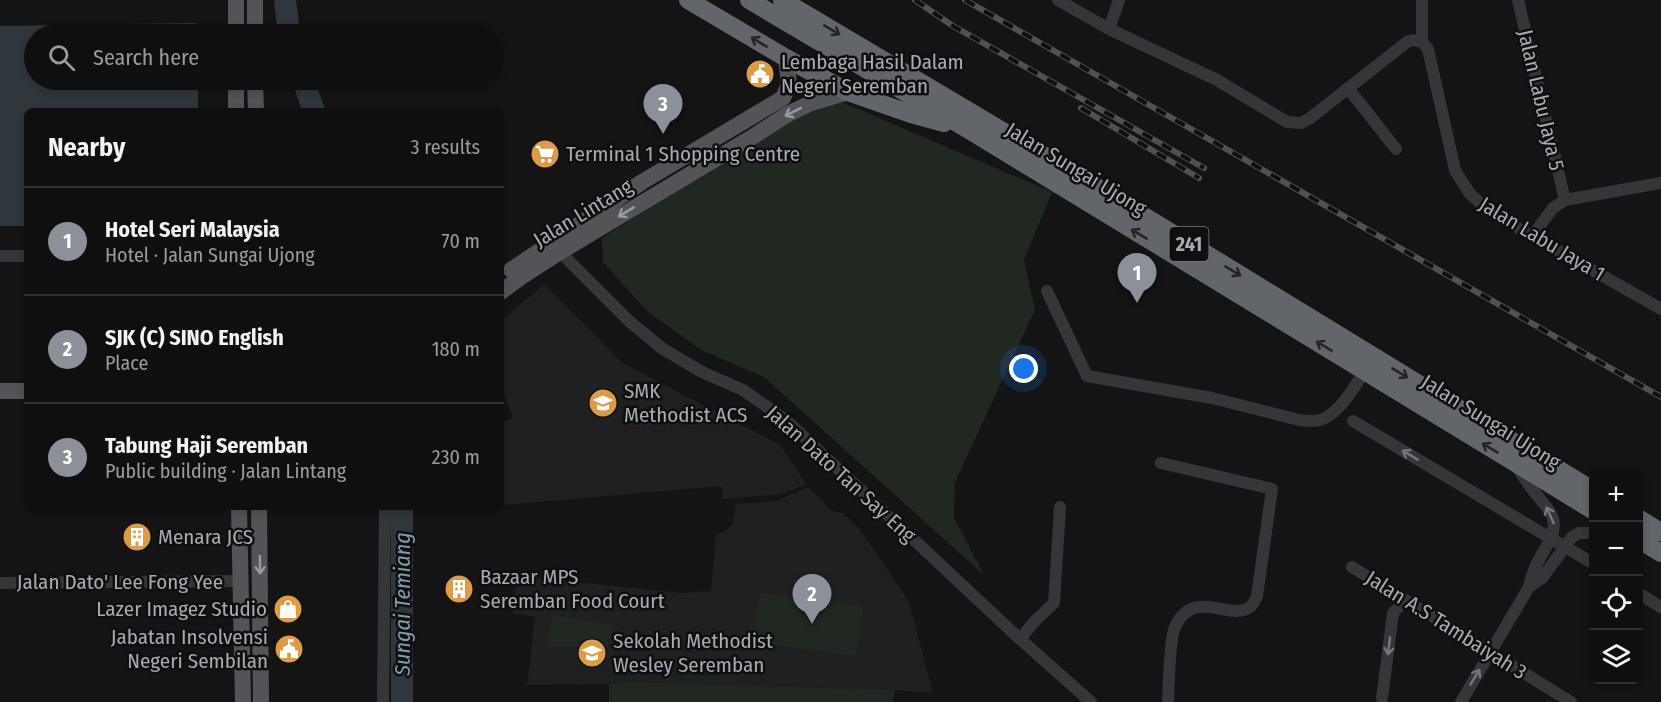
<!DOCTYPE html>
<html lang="en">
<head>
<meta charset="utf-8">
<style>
	body { margin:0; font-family:"Fira Sans Condensed",sans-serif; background:#181819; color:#f1f3f6 }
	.controls { position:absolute; right:18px; bottom:18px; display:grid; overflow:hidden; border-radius:9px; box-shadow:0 3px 9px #0003 }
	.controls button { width:54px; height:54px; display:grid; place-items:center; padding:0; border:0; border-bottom:2px solid #2f2f30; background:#0f0f10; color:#f1f3f6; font:30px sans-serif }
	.you { position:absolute; left:1024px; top:369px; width:21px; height:21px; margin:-15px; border:4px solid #fff; border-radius:50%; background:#1a73e8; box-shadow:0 0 0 9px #1a73e833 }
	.badge { display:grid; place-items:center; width:39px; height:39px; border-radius:50%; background:#8c9099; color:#fff; font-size:20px; font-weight:700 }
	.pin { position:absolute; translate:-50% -50px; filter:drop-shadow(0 2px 3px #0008) }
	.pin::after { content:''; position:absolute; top:32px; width:21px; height:18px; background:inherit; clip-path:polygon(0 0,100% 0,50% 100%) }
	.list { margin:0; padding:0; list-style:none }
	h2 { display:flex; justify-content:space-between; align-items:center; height:78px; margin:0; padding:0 24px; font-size:26px }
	h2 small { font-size:20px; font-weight:400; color:#9b9c9f }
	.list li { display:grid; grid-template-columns:39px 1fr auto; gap:18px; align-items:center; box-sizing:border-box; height:108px; padding:0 24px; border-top:2px solid #2f2f30 }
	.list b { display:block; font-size:22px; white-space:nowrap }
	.list p { margin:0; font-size:20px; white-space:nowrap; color:#9b9c9f }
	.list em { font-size:20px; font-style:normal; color:#9b9c9f }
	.icon { flex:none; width:33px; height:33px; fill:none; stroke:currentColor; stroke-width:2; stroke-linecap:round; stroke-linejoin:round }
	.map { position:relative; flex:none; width:1661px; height:702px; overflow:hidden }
	.search { position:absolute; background:#0f0f10; box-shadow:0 3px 9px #0003; left:24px; top:24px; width:480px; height:66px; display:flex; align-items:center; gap:15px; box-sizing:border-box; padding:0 21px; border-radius:33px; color:#9b9c9f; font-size:22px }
	.panel { position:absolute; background:#0f0f10; box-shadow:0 3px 9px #0003; left:24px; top:108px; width:480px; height:402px; border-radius:9px }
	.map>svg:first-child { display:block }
	.built { fill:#202022 }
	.green { fill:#212821 }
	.water { fill:#2f373c }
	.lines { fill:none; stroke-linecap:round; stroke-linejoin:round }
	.river { stroke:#2f373c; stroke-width:22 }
	.minor { stroke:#35363a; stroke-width:12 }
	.major { stroke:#525458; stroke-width:16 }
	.highway { stroke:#62656a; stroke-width:18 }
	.rail-casing { stroke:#4f5155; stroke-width:6 }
	.rail { stroke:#0f0f10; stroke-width:4; stroke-dasharray:11; stroke-linecap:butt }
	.oneway { stroke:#242426 }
	.oneway2 { stroke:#969aa2 }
	.oneway3 { stroke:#74777d }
	.labels { text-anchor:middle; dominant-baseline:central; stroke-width:5; stroke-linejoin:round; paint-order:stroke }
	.shield { fill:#0f0f10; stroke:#797d83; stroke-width:1.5 }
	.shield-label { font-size:20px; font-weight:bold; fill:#a7acb4 }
	.poi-label { font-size:21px; fill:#a7acb4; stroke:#0f0f10; text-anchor:start }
	.street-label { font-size:21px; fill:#a7acb4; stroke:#0f0f10 }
	.water-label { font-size:22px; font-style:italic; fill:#829cab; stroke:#0f0f10 }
</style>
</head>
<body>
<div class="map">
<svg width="1661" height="702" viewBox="0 0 1661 702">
	<rect width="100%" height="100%" fill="#141415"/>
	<path class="built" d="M545,284l76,78 159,83 26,39 -24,10 -59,5 -2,-13 -220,19v-82l12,-5 -12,-31v-66z
		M809,487l23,24 11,2 18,18 48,71 24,91 -38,-3 -261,-8 -25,2 -82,1 8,-68 -22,-4 4,-37 164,17 30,-2 5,-58h6l11,-9 3,-20 40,-3z"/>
	<path class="green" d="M819,100l20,1 213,91 -28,68 11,50 -80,172 -1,36 30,57 -220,-198 -61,-26 -55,-39 -45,-50 -1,-24z
		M759,593l104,13 -6,50 -104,-14z
		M551,615l62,10 -5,22 -60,-1z
		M633,682l262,8 -2,12h-284v-18z"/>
	<path class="water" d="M196,23l1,11h-163v46h164v31h-171v115h-27v-200z"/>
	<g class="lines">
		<path class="river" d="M285,0l4,34
			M303,80l11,31
			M402,702v-195"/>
		<path class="minor" d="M1058,0l51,29 108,51 70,42 14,1 8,-4 98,-77 6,-2 9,2
			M1422,0v42
			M1518,0l47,200
			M1109,29l10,-29
			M1422,42l6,7 27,121 15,24 22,19 169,96
			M1348,88l48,61
			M1533,235l20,-27 12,-8 96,-17
			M555,247l75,75 33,27 39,23 41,18 44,31 233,218 71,63
			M0,256h27
			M1047,291l40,85 125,22 87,22c8,1 18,2 24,-1 19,-9 31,-32 42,-48
			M1353,421l241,143
			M1161,463l111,26 -15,107c-2,4 -4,9 -7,11 -20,15 -56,-21 -75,20 -6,14 -6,58 -7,75
			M1352,567l219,135
			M0,583l241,-2
			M1529,587l14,-10 29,-40 7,-4h15
			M1638,593l23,14
			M1020,639l15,-18 19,-18 6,-96
			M1382,698l11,-85 12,-13
			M383,702l2,-195
			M1461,702l68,-115c4,-20 12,-30 21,-47 10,-21 -1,-30 -14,-46 -7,-8 -13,-18 -19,-27"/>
		<path class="major" d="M236,0v34
			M255,0v34
			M236,80v31
			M255,80l1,31
			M511,270l131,-88 141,-84 6,-14 -3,-26
			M501,292l20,-15 39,-25 194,-116 34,-22 23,-11 37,-11
			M0,391h27
			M239,507l4,195
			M259,507l2,195"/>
		<path class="highway" d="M688,0l98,58 62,34 63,22 33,9
			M749,0l220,130 625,381
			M782,0l308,183 504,308
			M1638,518l23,14
			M1638,539l23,14"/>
		<g class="rail-casing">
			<path id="rail" d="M915,0l38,26 251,142
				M965,0l696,397
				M1081,108l118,70"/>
		</g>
		<use href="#rail" class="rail"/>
	</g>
	<defs><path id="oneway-shaft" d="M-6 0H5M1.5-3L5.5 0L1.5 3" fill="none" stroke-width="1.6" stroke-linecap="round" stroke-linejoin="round" transform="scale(1.5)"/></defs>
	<g class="oneway">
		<use href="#oneway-shaft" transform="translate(832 30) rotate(31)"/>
		<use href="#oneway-shaft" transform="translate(759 42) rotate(-149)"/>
		<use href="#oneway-shaft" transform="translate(1139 234) rotate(-149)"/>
		<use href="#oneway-shaft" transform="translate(1233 271) rotate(31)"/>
		<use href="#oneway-shaft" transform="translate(1324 346) rotate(-149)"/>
		<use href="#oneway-shaft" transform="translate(1400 373) rotate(31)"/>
		<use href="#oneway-shaft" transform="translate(1490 448) rotate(-149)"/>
	</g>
	<g class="oneway2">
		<use href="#oneway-shaft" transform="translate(793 112) rotate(153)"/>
		<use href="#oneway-shaft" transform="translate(626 212) rotate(149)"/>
		<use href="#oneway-shaft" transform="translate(260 565) rotate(89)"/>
	</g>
	<g class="oneway3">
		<use href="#oneway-shaft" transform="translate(1410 455) rotate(-149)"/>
		<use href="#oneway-shaft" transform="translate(1550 515) rotate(-114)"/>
		<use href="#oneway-shaft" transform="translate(1389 646) rotate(97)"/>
		<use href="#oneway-shaft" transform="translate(1475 677) rotate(-59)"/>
	</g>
	<defs>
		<g id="civic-disc" transform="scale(1.5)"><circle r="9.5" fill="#dc9b46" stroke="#0f0f10"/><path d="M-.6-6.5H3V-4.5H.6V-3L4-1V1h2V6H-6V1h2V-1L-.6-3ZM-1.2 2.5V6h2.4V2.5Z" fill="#fff"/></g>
		<g id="supermarket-disc" transform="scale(1.5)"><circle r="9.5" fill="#dc9b46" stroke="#0f0f10"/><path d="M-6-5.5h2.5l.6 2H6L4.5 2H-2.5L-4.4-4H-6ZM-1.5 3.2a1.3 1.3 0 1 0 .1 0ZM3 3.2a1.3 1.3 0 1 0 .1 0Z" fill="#fff"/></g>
		<g id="school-disc" transform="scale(1.5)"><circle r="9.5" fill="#dc9b46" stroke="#0f0f10"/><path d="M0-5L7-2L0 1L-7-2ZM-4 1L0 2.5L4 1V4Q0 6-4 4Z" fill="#fff"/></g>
		<g id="building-disc" transform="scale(1.5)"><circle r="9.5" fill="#dc9b46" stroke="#0f0f10"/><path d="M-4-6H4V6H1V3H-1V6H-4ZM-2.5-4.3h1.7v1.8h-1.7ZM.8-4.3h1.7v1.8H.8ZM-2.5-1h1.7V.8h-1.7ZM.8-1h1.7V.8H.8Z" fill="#fff"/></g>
		<g id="shop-disc" transform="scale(1.5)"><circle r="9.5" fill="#dc9b46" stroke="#0f0f10"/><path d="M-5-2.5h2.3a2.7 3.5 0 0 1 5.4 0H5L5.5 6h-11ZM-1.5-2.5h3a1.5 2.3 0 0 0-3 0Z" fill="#fff"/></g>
	</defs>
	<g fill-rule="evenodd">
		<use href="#civic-disc" x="760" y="74"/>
		<use href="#supermarket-disc" x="545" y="154"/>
		<use href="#school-disc" x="603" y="403"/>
		<use href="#building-disc" x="137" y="537"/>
		<use href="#building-disc" x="459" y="589"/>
		<use href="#shop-disc" x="288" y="609"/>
		<use href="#civic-disc" x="289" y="649"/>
		<use href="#school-disc" x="592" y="653"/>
	</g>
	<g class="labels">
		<rect class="shield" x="1169.5" y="227" width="39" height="34" rx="4.5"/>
		<g class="shield-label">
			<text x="1189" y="244">241</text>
		</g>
		<g class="poi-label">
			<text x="781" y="62">Lembaga Hasil Dalam<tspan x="781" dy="24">Negeri Seremban</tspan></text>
			<text x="566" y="154">Terminal 1 Shopping Centre</text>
			<text x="624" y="391">SMK<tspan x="624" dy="24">Methodist ACS</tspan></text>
			<text x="158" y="537">Menara JCS</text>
			<text x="480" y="577">Bazaar MPS<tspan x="480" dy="24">Seremban Food Court</tspan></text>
			<text x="267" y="609" text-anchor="end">Lazer Imagez Studio</text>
			<text x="268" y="637" text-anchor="end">Jabatan Insolvensi<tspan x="268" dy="24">Negeri Sembilan</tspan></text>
			<text x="613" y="641">Sekolah Methodist<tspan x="613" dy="24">Wesley Seremban</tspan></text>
		</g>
		<g class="street-label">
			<text transform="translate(1541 100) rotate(77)">Jalan Labu Jaya 5</text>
			<text transform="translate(1076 169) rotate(31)">Jalan Sungai Ujong</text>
			<text transform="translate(583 213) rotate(-31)">Jalan Lintang</text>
			<text transform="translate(1542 239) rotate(31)">Jalan Labu Jaya 1</text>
			<text transform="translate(1491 422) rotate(32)">Jalan Sungai Ujong</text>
			<text transform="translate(841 474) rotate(42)">Jalan Dato Tan Say Eng</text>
			<text x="120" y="582">Jalan Dato' Lee Fong Yee</text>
			<text transform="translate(1446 625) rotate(32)">Jalan A.S Tambaiyah 3</text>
		</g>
		<g class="water-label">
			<text transform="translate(402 604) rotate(-90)">Sungai Temiang</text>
		</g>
	</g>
</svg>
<div class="controls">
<button>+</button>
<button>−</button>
<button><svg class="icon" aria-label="locate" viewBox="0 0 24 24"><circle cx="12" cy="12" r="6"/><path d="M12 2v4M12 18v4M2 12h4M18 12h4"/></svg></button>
<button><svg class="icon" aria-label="layers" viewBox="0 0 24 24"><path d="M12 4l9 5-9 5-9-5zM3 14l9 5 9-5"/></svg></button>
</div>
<div class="you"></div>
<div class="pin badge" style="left:1137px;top:303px">1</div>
<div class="pin badge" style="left:812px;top:624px">2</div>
<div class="pin badge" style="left:663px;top:134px">3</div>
<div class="search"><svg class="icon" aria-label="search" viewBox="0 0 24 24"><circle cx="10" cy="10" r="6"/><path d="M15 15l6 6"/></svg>Search here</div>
<section class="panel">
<h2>Nearby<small>3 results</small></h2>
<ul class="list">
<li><span class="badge">1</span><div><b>Hotel Seri Malaysia</b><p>Hotel · Jalan Sungai Ujong</p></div><em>70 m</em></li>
<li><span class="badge">2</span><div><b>SJK (C) SINO English</b><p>Place</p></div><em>180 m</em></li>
<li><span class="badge">3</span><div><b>Tabung Haji Seremban</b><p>Public building · Jalan Lintang</p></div><em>230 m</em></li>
</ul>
</section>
</div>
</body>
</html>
